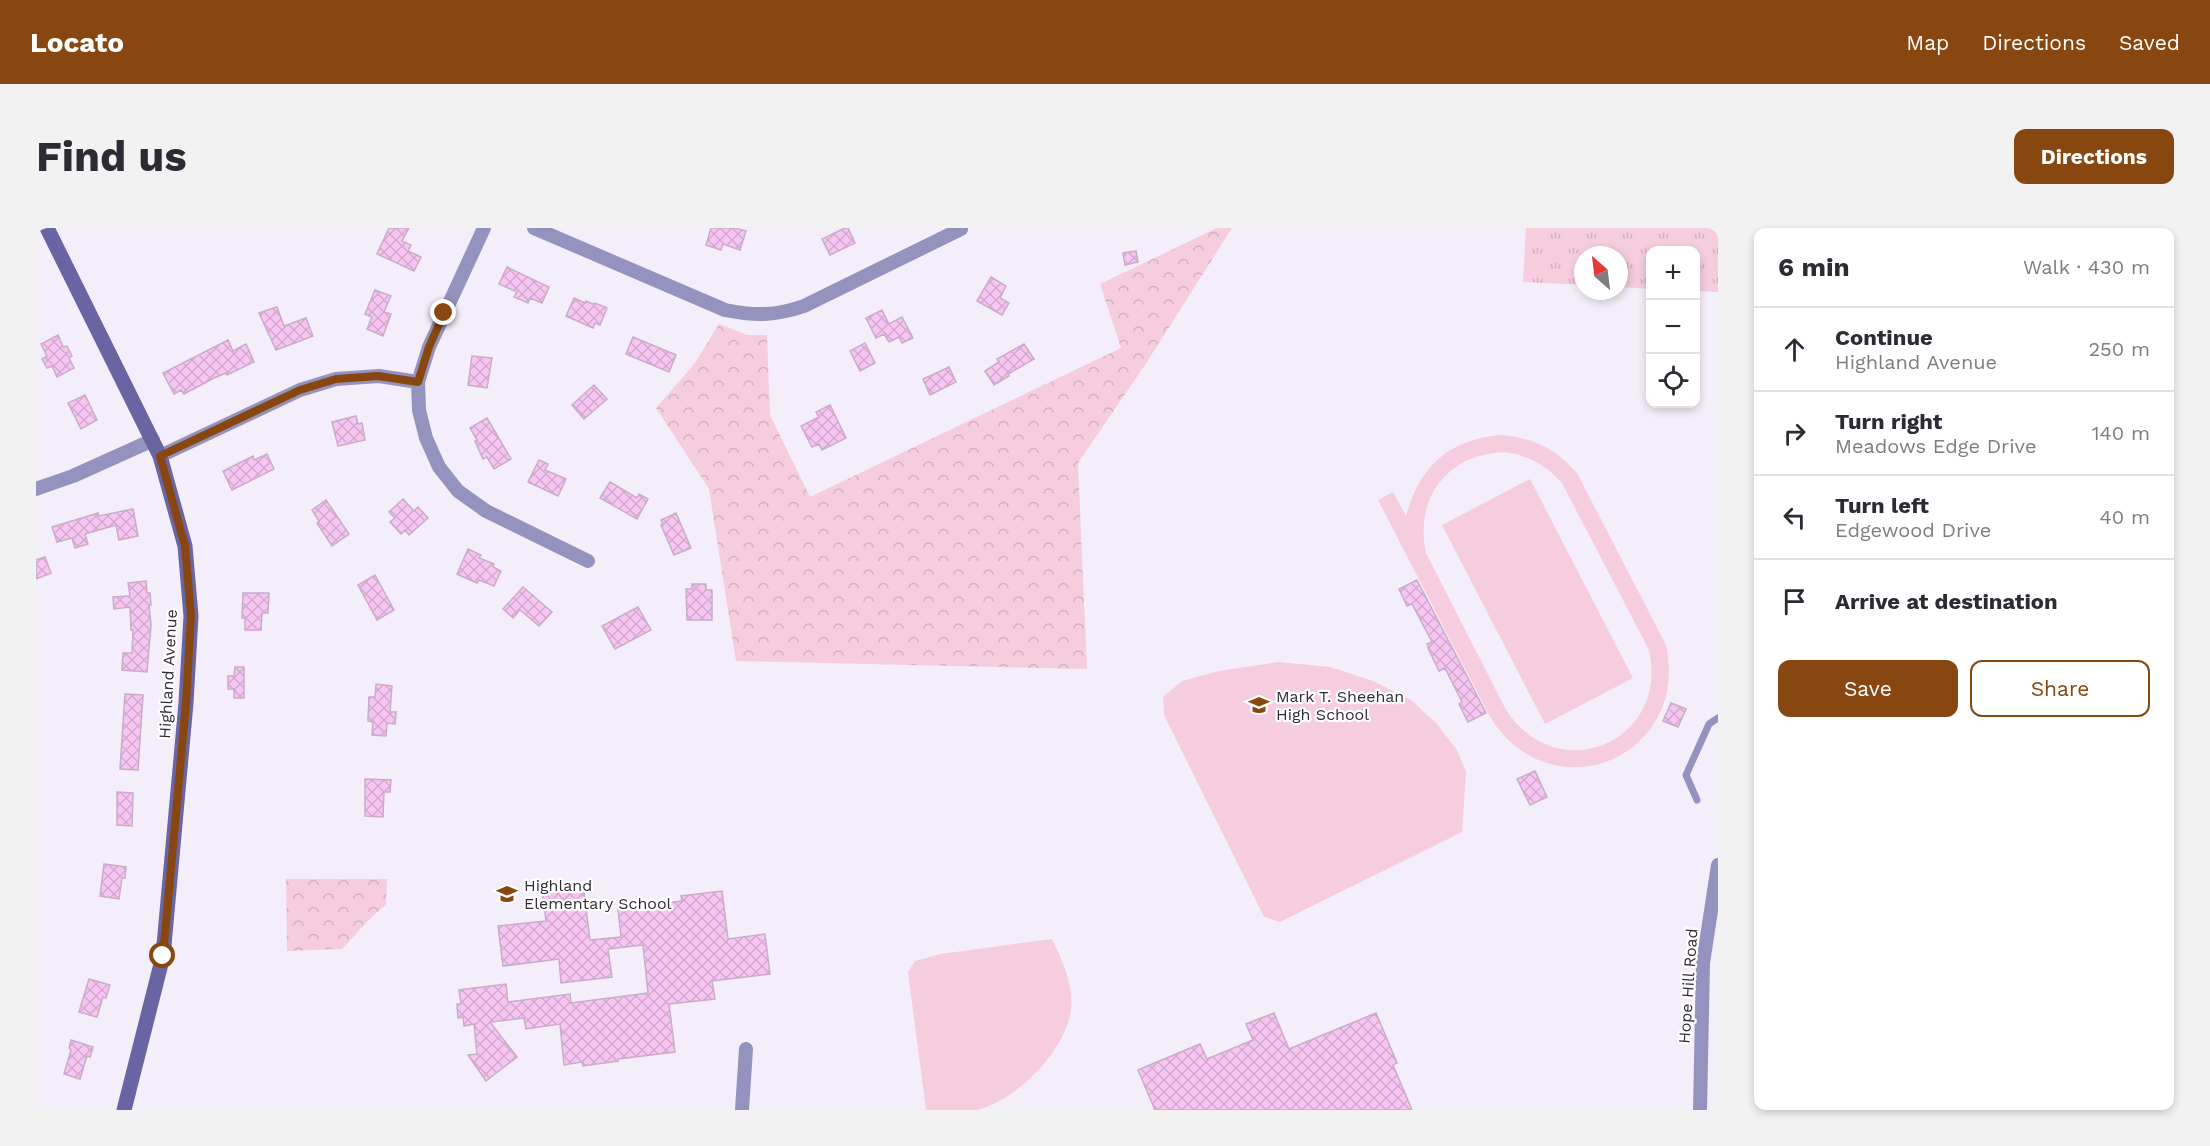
<!DOCTYPE html>
<html lang="en">
<head>
<meta charset="utf-8">
<style>
	body { margin:0; font-family:"Work Sans",sans-serif; background:#f2f2f3; color:#2b2b33 }
	.controls { position:absolute; right:18px; top:18px; display:grid; overflow:hidden; border-radius:12px; box-shadow:0 3px 9px #0003 }
	.controls button { width:54px; height:54px; display:grid; place-items:center; padding:0; border:0; border-bottom:2px solid #e1e1e2; background:#fff; color:#2b2b33; font:30px sans-serif }
	.compass { position:absolute; left:1538px; top:18px; width:54px; height:54px; border-radius:50%; background:#fff; box-shadow:0 3px 9px #0003; rotate:332deg }
	.stop { position:absolute; width:18px; height:18px; margin:-14px; border:4px solid #884710; border-radius:50%; background:#fff }
	.stop.end { background:#884710; border-color:#fff; box-shadow:0 2px 6px #0008 }
	.list { margin:0; padding:0; list-style:none }
	h2 { display:flex; justify-content:space-between; align-items:center; height:78px; margin:0; padding:0 24px; font-size:26px }
	h2 small { font-size:20px; font-weight:400; color:#7c7c81 }
	.list li { display:grid; grid-template-columns:39px 1fr auto; gap:18px; align-items:center; box-sizing:border-box; height:84px; padding:0 24px; border-top:2px solid #e1e1e2 }
	.list b { display:block; font-size:22px; white-space:nowrap }
	.list p { margin:0; font-size:20px; white-space:nowrap; color:#7c7c81 }
	.list em { font-size:20px; font-style:normal; color:#7c7c81 }
	.actions { display:flex; gap:12px; padding:18px 24px }
	.actions a { flex:1; padding:14px 0; border:2px solid #884710; border-radius:12px; text-align:center; font-size:21px; color:#884710 }
	.actions .main { background:#884710; color:#fff }
	.icon { flex:none; width:33px; height:33px; fill:none; stroke:currentColor; stroke-width:2; stroke-linecap:round; stroke-linejoin:round }
	.map { position:relative; flex:none; width:1682px; height:882px; overflow:hidden; border-radius:12px }
	header { display:flex; align-items:center; gap:36px; box-sizing:border-box; height:84px; padding:0 30px; background:#884710; color:#fff }
	header strong { font-size:28px }
	nav { display:flex; gap:33px; margin-inline-start:auto; font-size:21px }
	.intro { display:flex; align-items:center; justify-content:space-between; box-sizing:border-box; height:144px; padding:0 36px }
	h1 { margin:0; font-size:42px }
	.button { padding:15px 27px; border-radius:12px; background:#884710; color:#fff; font-size:21px; font-weight:700 }
	main { display:flex; gap:36px; padding:0 36px }
	aside { flex:1; background:#fff; border-radius:12px; box-shadow:0 3px 9px #0003 }
	.map>svg:first-child { display:block }
	.grass { fill:url(#grass-tufts) }
	.park { fill:url(#park-crowns) }
	.pitch { fill:#f5cdde; fill-rule:evenodd }
	.building { fill:url(#building-cross-hatch); stroke:#c8adc5; stroke-width:1.5 }
	.lines { fill:none; stroke-linecap:round; stroke-linejoin:round }
	.lane { stroke:#9492be; stroke-width:7 }
	.street { stroke:#9492be; stroke-width:14 }
	.secondary { stroke:#6964a2; stroke-width:15 }
	.route { stroke:#884710; stroke-width:8 }
	.labels { text-anchor:middle; dominant-baseline:central; stroke-width:4.5; stroke-linejoin:round; paint-order:stroke }
	.street-label { font-size:16px; fill:#302a36; stroke:#fff }
	.poi-label { font-size:16px; fill:#302a36; stroke:#fff; text-anchor:start }
</style>
</head>
<body>
<header>
<strong>Locato</strong>
<nav><a>Map</a><a>Directions</a><a>Saved</a></nav>
</header>
<div class="intro"><h1>Find us</h1><a class="button">Directions</a></div>
<main>
<div class="map">
<svg width="1682" height="882" viewBox="0 0 1682 882">
	<defs>
		<pattern id="grass-tufts" width="24" height="20" patternUnits="userSpaceOnUse" patternTransform="scale(1.5)"><rect width="24" height="20" fill="#f5cdde"/><path d="M3 7l-1-3M5 7V3M7 7l1-3M15 17l-1-3M17 17v-4M19 17l1-3" fill="none" stroke="#d2b0bf"/></pattern>
		<pattern id="park-crowns" width="20" height="18" patternUnits="userSpaceOnUse" patternTransform="scale(1.5)"><rect width="20" height="18" fill="#f5cdde"/><path d="M2 6a3 3 0 1 1 6 0M12 15a3 3 0 1 1 6 0" fill="none" stroke="#d2b0bf"/></pattern>
		<pattern id="building-cross-hatch" width="8" height="8" patternUnits="userSpaceOnUse" patternTransform="scale(1.5)"><rect width="8" height="8" fill="#f7c5f2"/><path d="M0 0l8 8M0 8l8-8" fill="none" stroke="#d4a9d0"/></pattern>
	</defs>
	<rect width="100%" height="100%" fill="#f4eefa"/>
	<path class="grass" d="M1490,0h192v64l-22,-1v-41h-46v39l-31,-2v-32h-36v30l-60,-3z"/>
	<path class="park" d="M1181,0h15l-87,137 -67,98 9,206 -351,-8 -27,-172 -53,-81 39,-45 24,-39 28,11h20l3,80 40,82 311,-149 -21,-64z
		M250,651h101l-1,26c-15,10 -30,30 -44,44l-55,2z"/>
	<path class="pitch" d="M1464,207c32,2 56,14 77,38l89,172c25,114 -117,171 -177,70l-111,-215 15,-8 13,24c14,-50 42,-76 94,-81zM1469,224c24,4 41,13 57,31l87,167c21,93 -94,140 -144,58l-79,-155c-12,-56 22,-99 79,-101z
		M1494,251l103,199 -88,46 -103,-199z
		M1243,434l51,5 43,14 38,19 26,24 20,26 9,22 -4,60 -182,90 -16,-5 -100,-202 -1,-18 19,-16 37,-10z
		M1016,711c10,21 22,46 19,70 -5,42 -54,91 -94,101 -16,0 -35,0 -51,0l-18,-138 7,-11 26,-7z"/>
	<path class="building" d="M353,0h20l-7,13 9,4 -3,6 13,6 -7,14 -37,-17z
		M675,0h24l11,3 -6,19 -17,-6 -2,6 -15,-5z
		M809,0h3l7,15 -25,12 -8,-16z
		M1100,23l2,11 -13,3 -2,-12z
		M471,39l42,20 -7,16 -12,-5 -2,5 -14,-6 3,-5 -18,-8z
		M955,49l15,9 -6,12 9,5 -7,12 -25,-14z
		M339,62l16,6 -7,16 7,2 -8,22 -16,-7 5,-12 -7,-3z
		M538,70l11,5 1,-2 7,3 2,-1 12,5 -7,17 -5,-2 -2,5 -27,-12z
		M241,79l7,19 22,-8 7,18 -37,14 -17,-37z
		M846,82l7,14 13,-7 11,21 -11,5 -3,-6 -10,5 -5,-8 -8,4 -10,-20z
		M22,107l5,12 4,-1 5,10 -3,2 5,10 -17,9 -5,-11 -5,2 -5,-9 5,-3 -6,-12z
		M597,109l43,18 -7,17 -43,-18z
		M192,112l5,11 13,-7 8,18 -27,13 -1,-2 -12,5 -30,16 -3,-4 -7,4 -11,-21z
		M829,115l10,20 -15,8 -10,-20z
		M988,116l10,15 -26,15 1,2 -15,9 -9,-14 14,-9 -2,-3z
		M436,128l20,2 -5,30 -19,-3z
		M913,139l7,15 -26,13 -7,-16z
		M558,157l13,14 -23,20 -12,-14z
		M49,167l12,25 -16,9 -13,-26z
		M794,177l16,33 -24,12 -3,-6 -7,3 -11,-21 18,-9 -3,-5z
		M320,188l2,8 4,-1 3,17 -27,6 -6,-24z
		M451,190l24,41 -17,10 -7,-12 -4,2 -8,-18 2,-1 -7,-12z
		M231,226l7,15 -42,21 -9,-19 30,-15 1,4z
		M503,232l9,4 -3,6 21,9 -8,17 -30,-14z
		M574,254l27,16 2,-4 9,5 -11,20 -37,-21z
		M367,271l11,12 4,-4 10,11 -19,17 -4,-5 -4,4 -11,-12 5,-4 -6,-6z
		M290,272l23,34 -17,12 -15,-23 2,-2 -7,-11z
		M97,281l5,27 -19,4 -3,-15 -31,9 3,10 -13,4 -3,-10 -15,4 -5,-15 46,-14 1,3z
		M640,285l15,35 -17,7 -13,-30 2,-1 -2,-4z
		M432,321l13,6 -2,3 15,6 -1,3 8,4 -7,15 -15,-6 -2,3 -20,-9z
		M9,329l6,16 -15,6v-19z
		M339,347l19,35 -17,10 -19,-35z
		M1381,352l69,133 -18,9 -9,-18 3,-2 -17,-34 -6,3 -11,-23h1l-2,-4 5,-2 -20,-38 -5,2 -8,-17z
		M110,353l1,12h3l1,12h-2l2,20 -4,47 -25,-2 1,-17h9l1,-23h-2l-1,-23 -16,2 -1,-12 17,-1 -2,-13z
		M656,356h14v6h6v30h-25l-1,-31h6z
		M487,359l29,25 -13,14 -19,-16 -7,8 -10,-9z
		M207,365h26l-1,20h-6l-1,17h-16v-12h-3z
		M602,379l13,23 -36,19 -13,-23z
		M199,439h9v31h-10v-9h-6v-13h6z
		M340,456l16,2 -2,26h6l-1,12 -8,-1 -1,13 -14,-1 1,-13 -5,-1 1,-24h6z
		M89,466l18,1 -5,75 -18,-1z
		M1635,475l15,6 -8,18 -15,-6z
		M1499,543l12,26 -17,8 -13,-26z
		M329,551l26,1 -1,12h-6l-1,25 -18,-1z
		M81,564l16,1 -1,33 -15,-1z
		M68,636l22,3 -1,11h-3l-3,21 -19,-3z
		M547,657l7,55 31,-3 -3,-28 64,-8 -1,-5 41,-5 6,48 37,-5 5,40 -58,7 3,18 -46,5 6,48 -57,7v2l-35,5 -1,-4 -18,3 -4,-41 -34,5 -2,-11 -34,4 27,35 -31,24 -18,-26 9,-1 -3,-30 -10,2 -1,-9 -5,1 -1,-14h4l-2,-14 47,-6 2,18 62,-8 1,9 77,-10 -5,-48 -35,4 4,28 -51,6 -2,-24 -56,7 -5,-40 48,-5 -4,-31z
		M53,751l21,6 -4,13 -3,-1 -6,20 -18,-5z
		M1238,785l15,36 87,-36 21,50 -4,2 19,45h-257l-17,-40 62,-26 7,15 46,-19 -7,-16z
		M35,812l22,7 -3,10 -3,-1 -7,23 -16,-5 7,-24 -2,-2z"/>
	<g class="lines">
		<path class="lane" d="M1661,572l-11,-25 23,-51 9,-6"/>
		<path class="street" d="M448,0l-55,119 -11,35 1,28 7,28 13,29 19,24 28,20 102,50
			M498,0l191,82c30,6 50,6 79,-4l157,-77
			M124,228l140,-66 36,-11 43,-3 39,6
			M0,261l37,-13 80,-36
			M706,882l4,-61
			M1664,882l3,-147 15,-98"/>
		<path class="secondary" d="M11,0l113,228 25,90 6,70 -5,87 -23,253 -39,154"/>
	</g>
	<g class="lines">
		<path class="route" d="M127,728l23,-253 5,-87 -6,-70 -25,-90 140,-66 36,-11 42,-3 40,6 11,-35 15,-34"/>
	</g>
	<defs>
		<g id="school-bare" transform="scale(1.62)"><path d="M0-5L7-2L0 1L-7-2ZM-4 1L0 2.5L4 1V4Q0 6-4 4Z" fill="#884710" stroke="#fff" stroke-width="2.5" paint-order="stroke"/></g>
	</defs>
	<g fill-rule="evenodd">
		<use href="#school-bare" x="1223" y="477"/>
		<use href="#school-bare" x="471" y="666"/>
	</g>
	<g class="labels">
		<g class="street-label">
			<text transform="translate(132 446) rotate(-87)">Highland Avenue</text>
			<text transform="translate(1652 758) rotate(-86)">Hope Hill Road</text>
		</g>
		<g class="poi-label">
			<text x="1240" y="468">Mark T. Sheehan<tspan x="1240" dy="18">High School</tspan></text>
			<text x="488" y="657">Highland<tspan x="488" dy="18">Elementary School</tspan></text>
		</g>
	</g>
</svg>
<div class="controls">
<button>+</button>
<button>−</button>
<button><svg class="icon" aria-label="locate" viewBox="0 0 24 24"><circle cx="12" cy="12" r="6"/><path d="M12 2v4M12 18v4M2 12h4M18 12h4"/></svg></button>
</div>
<svg class="compass" viewBox="-18 -18 36 36"><path d="M0-13l5 13h-10z" fill="#e53935"/><path d="M0 13l5-13h-10z" fill="#7c7c81"/></svg>
<div class="stop" style="left:127px;top:728px"></div>
<div class="stop end" style="left:408px;top:85px"></div>
</div>
<aside>
<h2>6 min<small>Walk · 430 m</small></h2>
<ul class="list">
<li><svg class="icon" aria-label="ahead" viewBox="0 0 24 24"><path d="M12 20V5M6 11l6-6 6 6"/></svg><div><b>Continue</b><p>Highland Avenue</p></div><em>250 m</em></li>
<li><svg class="icon" aria-label="right" viewBox="0 0 24 24"><path d="M7 20v-9h11M14 6l5 5-5 5"/></svg><div><b>Turn right</b><p>Meadows Edge Drive</p></div><em>140 m</em></li>
<li><svg class="icon" aria-label="left" viewBox="0 0 24 24"><path d="M17 20v-9H6M10 6l-5 5 5 5"/></svg><div><b>Turn left</b><p>Edgewood Drive</p></div><em>40 m</em></li>
<li><svg class="icon" aria-label="arrive" viewBox="0 0 24 24"><path d="M6 21V4h12l-3 4 3 4H6"/></svg><div><b>Arrive at destination</b></div></li>
</ul>
<div class="actions"><a class="main">Save</a><a>Share</a></div>
</aside>
</main>
</body>
</html>
